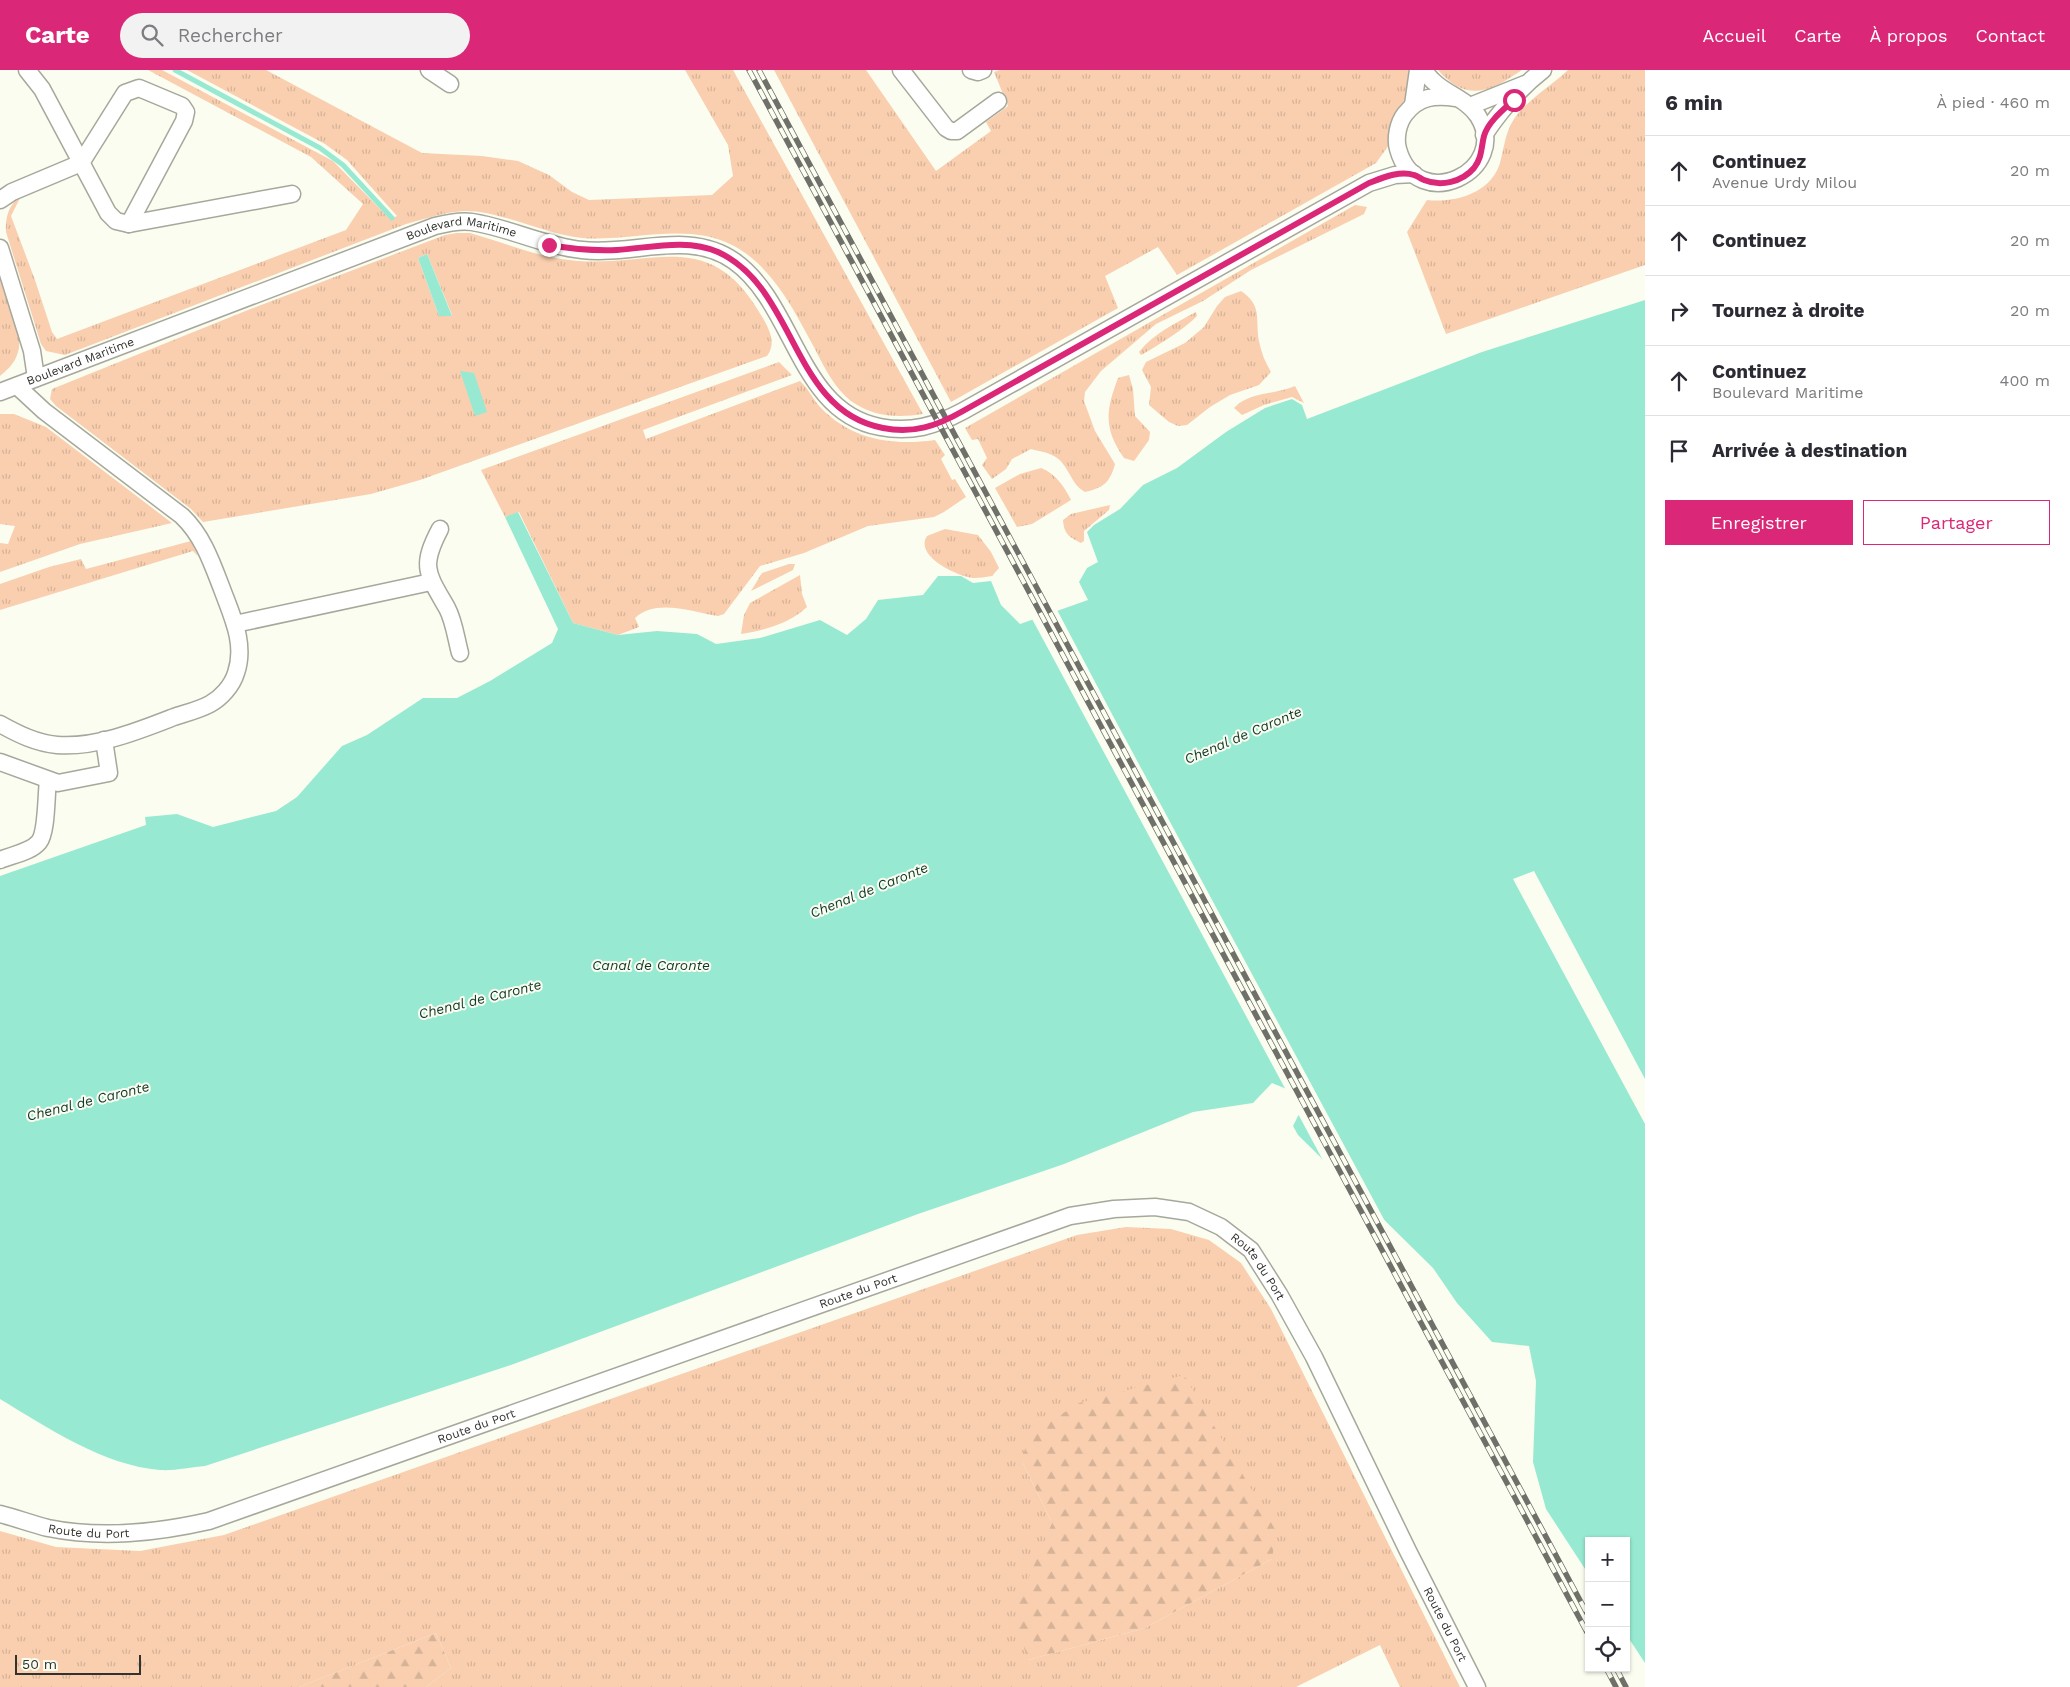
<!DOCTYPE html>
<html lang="fr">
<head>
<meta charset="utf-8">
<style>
	body { margin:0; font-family:"Work Sans",sans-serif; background:#f2f2f3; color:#2b2b33 }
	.controls { position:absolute; right:15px; bottom:15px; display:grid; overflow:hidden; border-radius:0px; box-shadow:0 1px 4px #0004 }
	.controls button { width:45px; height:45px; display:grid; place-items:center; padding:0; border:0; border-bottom:1px solid #e1e1e2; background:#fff; color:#2b2b33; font:25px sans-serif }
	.scale { position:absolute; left:15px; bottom:12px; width:126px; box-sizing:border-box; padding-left:5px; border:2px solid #32332e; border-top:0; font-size:14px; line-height:18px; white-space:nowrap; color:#32332e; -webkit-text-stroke:4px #fbfdf0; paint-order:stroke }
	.stop { position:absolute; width:15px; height:15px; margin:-11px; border:4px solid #db2777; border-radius:50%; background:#fff }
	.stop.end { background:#db2777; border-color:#fff; box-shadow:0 1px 5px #0008 }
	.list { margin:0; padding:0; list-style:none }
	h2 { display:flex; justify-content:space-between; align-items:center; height:65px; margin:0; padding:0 20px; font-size:21px }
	h2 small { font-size:16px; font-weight:400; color:#7c7c81 }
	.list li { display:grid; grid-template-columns:32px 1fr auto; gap:15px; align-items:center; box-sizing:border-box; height:70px; padding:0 20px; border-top:1px solid #e1e1e2 }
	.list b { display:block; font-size:19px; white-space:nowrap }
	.list p { margin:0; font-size:16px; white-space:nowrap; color:#7c7c81 }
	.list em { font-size:16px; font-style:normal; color:#7c7c81 }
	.actions { display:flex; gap:10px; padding:15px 20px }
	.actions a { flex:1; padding:11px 0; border:1px solid #db2777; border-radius:0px; text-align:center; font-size:18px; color:#db2777 }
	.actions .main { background:#db2777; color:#fff }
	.icon { flex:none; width:28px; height:28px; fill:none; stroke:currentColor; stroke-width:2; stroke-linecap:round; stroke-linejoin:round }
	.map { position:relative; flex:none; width:1645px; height:1617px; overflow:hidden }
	header { display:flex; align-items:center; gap:30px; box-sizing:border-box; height:70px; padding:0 25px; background:#db2777; color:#fff }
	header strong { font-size:24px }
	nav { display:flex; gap:28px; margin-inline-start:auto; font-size:18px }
	.search { width:350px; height:45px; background:#f2f2f3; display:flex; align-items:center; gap:12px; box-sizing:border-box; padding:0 18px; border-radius:28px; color:#7c7c81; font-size:19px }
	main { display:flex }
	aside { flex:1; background:#fff }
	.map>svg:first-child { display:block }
	.grass { fill:url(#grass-tufts); fill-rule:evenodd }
	.forest { fill:url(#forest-firs) }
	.water { fill:#97ead1 }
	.pier { fill:#fbfdf0 }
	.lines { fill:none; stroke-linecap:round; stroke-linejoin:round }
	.stream { stroke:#97ead1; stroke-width:5 }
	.minor-casing { stroke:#a5a89b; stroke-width:19 }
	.minor { stroke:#fff; stroke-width:16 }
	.rail-casing { stroke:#6f7069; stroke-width:5.5 }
	.rail { stroke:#fbfdf0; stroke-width:4; stroke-dasharray:11; stroke-linecap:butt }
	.route { stroke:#db2777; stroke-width:6 }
	.labels { text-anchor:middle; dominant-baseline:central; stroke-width:4; stroke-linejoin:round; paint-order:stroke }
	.street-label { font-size:12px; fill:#32332e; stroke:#fbfdf0 }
	.water-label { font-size:14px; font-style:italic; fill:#11382e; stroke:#fbfdf0 }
</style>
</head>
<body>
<header>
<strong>Carte</strong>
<div class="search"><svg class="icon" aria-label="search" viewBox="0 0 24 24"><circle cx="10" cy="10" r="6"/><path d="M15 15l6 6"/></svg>Rechercher</div>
<nav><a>Accueil</a><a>Carte</a><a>À propos</a><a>Contact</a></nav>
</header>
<main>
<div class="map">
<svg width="1645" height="1617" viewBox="0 0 1645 1617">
	<defs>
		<pattern id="grass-tufts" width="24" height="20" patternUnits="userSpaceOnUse" patternTransform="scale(1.25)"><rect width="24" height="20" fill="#f9cfaf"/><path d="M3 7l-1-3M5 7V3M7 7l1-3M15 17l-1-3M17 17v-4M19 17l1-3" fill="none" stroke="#d6b297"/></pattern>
		<pattern id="forest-firs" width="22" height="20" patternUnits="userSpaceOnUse" patternTransform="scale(1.25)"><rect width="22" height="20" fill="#f9cfaf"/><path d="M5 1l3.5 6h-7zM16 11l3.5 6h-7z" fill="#d6b297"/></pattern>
	</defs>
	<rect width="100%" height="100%" fill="#fbfdf0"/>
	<path class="grass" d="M148,0h14l171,91 57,58 7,-3 -50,-56 -22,-16 -138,-74h79l156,83 60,3 36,5 31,14 23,17 17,8 123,-5 21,-19 -5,-31 -43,-75h48l190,344c-25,4 -50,3 -72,-13 -16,-12 -27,-34 -36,-52 -20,-37 -42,-82 -81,-103 -46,-25 -103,-4 -152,-8 -37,-4 -84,-28 -118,-27 -20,1 -39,8 -58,13l-341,131 -19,-4 -5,-7 -35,-112c-1,-12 2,-28 14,-34l-9,18 24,64 17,52 5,7 289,-109 17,-26 -52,-47z
		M774,0h92l70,101 55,-40 -5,-9 22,-16 -14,-34 6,-2h409l-1,23 -11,22 -8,30 -13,18 -199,112 -19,-28 -53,29 13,32 -167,94z
		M1438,0h84c-32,22 -55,33 -84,0z
		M1568,0h77v195l-199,69 -39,-102 20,-32c29,3 64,-7 73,-37 4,-15 5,-30 14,-44 13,-19 37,-33 54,-49z
		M1355,135l12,2 -3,7 -113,56 -48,31 -47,23 -55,47 -16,21 -1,9 11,30 20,33c-5,19 -12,24 -30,28 -15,-8 -16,-28 -31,-36 -7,-4 -16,-5 -23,-7l-19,10 -6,10 -14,10 -10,-14 5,-7 -9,-19 -6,1 -7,-12z
		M457,163h13c32,9 65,23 99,27 81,10 139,-37 192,55 8,13 16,28 6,41l-347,124 -49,14 -168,28 -12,-13 -135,-103 -6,-7 2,-10 196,-79 197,-75zM427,184l25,61v1h-13l-21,-58z
		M0,202c7,22 26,61 17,83 -3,9 -10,15 -17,21z
		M1241,221c22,15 14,28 18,50 2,11 6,21 12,31l-12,13 -29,10 -20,12 -23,18 -9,1 -9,-4 -20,-17 2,-18 -9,-17 4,-8 39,-19 19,-16 13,-21 8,-9z
		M1196,242l1,4c-11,12 -41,31 -56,39l-2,-3c15,-19 37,-29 57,-40z
		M779,292l13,13 -149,55 3,9 154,-58c9,8 13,19 21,27 31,32 72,38 114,32l10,15 -4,4 11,21 3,-1 11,18 -22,15 -10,5 -66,9 -64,27 -44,13 -36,48 -6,2c-26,-4 -62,-18 -83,2l4,9 -21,8 -45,-12 -54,-111 -14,5 -24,-47z
		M1129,305l4,14 2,27 15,16 -1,8 -15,21 -10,-3c-21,-30 -18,-48 -6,-80z
		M1295,316l9,17 -12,-6 -28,8 -22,10 -8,-7c16,-17 41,-13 61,-22z
		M0,344h14l32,13 126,96 -92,21 -80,28v-29l8,1 7,-18 -15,-2z
		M1041,398c14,5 23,18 30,32l-39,24 -15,3 -22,-39 25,-14z
		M1110,435l-1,5 -25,21v10l-3,2c-12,-6 -17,-9 -18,-23l8,-6z
		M945,459l33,6 13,17 8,16 -7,8c-6,1 -13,2 -19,2 -16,-2 -59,-22 -46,-42z
		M191,471l7,15 -5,-5 -193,59v-26l49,-17 32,-8 5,10z
		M789,494h6l-2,6 -42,21 11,-18z
		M800,505l2,19 5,13c-18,17 -42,23 -66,27l3,-19 6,-12z
		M1126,1157l45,2 38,11 32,23 30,46 189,378h-60l-20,-42 -84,42h-870l25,-19 -15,-35 -137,54h-299v-156l56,16 84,4 84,-16 853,-300zM1022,1391l250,98 -127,69 -117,32 12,-104 12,-33z"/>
	<path class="forest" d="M1184,1305l92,156 -4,28 -127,69 -117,32 -11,-34 1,-23 34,-80 -30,-62 6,-25 51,-33z
		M436,1563l15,35 -25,19h-127z"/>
	<path class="water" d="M427,184l25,62h-13l-21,-58z
		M1645,230v779l-111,-208 -21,8 132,245v539l-19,-29v-93h-37v34l-43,-66 -13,-47 3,-81 -7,-35 -37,-4 -35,-39 -24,-35 -135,-133 -5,-9 11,-22 -15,-14 -17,-7 -19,20 -60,9 -129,52 -146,50 -407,151 -306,101c-14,1 -31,5 -45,4 -55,-4 -114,-43 -160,-71v-523l146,-51 -1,-8 32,-3 36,13 63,-16 21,-14 45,-51 25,-11 56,-37h34l33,-17 62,-38 6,-14 -53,-112 13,-5 55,111 45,12 39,-4 40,3 19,10 44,-6 60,-18 27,15 19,-16 12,-19 45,-5 15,-19h23l12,7 18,-2 10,24 19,19 68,-24 -9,-18 8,-14 11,-6 -11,-30 7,-7 26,-16 23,-24 34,-17 49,-36 39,-24 27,-9 10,6 5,14 175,-67z
		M460,301l14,2 13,39 -12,4z"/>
	<path class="pier" d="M1056,538l57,108 274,509 -61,-59 -29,-54 4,-8 -14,-12 -256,-475z"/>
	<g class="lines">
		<path class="stream" d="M175,0l145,78 23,17 49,53"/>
		<g class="minor-casing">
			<g id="minor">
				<path d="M27,0l15,19 66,124 8,8 13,3 163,-30"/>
				<path d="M429,0l21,14"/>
				<path d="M901,0l45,58 5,3h6l41,-30"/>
				<path d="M971,0l7,2 5,-2"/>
				<path d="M1424,0c14,23 41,26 54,46 34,54 -61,101 -80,33 -3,-11 0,-26 7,-35 14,-18 30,-19 51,-16"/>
				<path d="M1413,35l5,-35"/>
				<path d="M1470,36l55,-22"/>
				<path d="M1484,65c16,-24 37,-48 59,-65"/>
				<path d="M0,130l12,-8 69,-29 44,-70 14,-5 43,18 4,6 -2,9 -55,103"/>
				<path d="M0,178l32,103 4,27"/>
				<path id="s1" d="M0,322l435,-166c12,-3 25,-6 37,-4 38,6 72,24 110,28 51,6 107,-21 152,11 61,43 64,151 146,166 31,6 55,-1 83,-16l406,-228 26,-8 19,-1"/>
				<path d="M440,459c-20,38 -13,44 7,79 7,13 9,30 13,45"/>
				<path d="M235,554l196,-42"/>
				<path d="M0,654c18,10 36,19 57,21 39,3 81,-14 117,-28 12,-4 25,-7 36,-13 11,-6 22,-18 26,-31 10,-29 -4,-57 -14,-84 -10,-26 -19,-53 -40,-73l-138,-105 -27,-25"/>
				<path d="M0,692l58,21 51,-10 -5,-33"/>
				<path d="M0,790c12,-5 31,-8 39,-18 8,-10 7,-47 9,-61"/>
				<path id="s2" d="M0,1444c16,4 32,10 48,14 54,11 108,5 161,-7l861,-305 44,-7 41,-2 34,5 32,15 30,23 28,44 35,63 94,194 69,136"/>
			</g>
		</g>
		<use href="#minor" class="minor"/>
		<g class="rail-casing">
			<path id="rail" d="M749,0l840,1566
				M759,0l830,1547
				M1606,1598l10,19
				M1616,1598l10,19"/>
		</g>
		<use href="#rail" class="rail"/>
	</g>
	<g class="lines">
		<path class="route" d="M549,175c23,4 44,6 68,5 32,-2 70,-12 101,2 79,36 73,159 165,176 30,6 54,-2 80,-17l406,-228c13,-5 31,-13 45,-8 4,1 7,4 10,5 17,7 38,2 50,-12 8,-10 7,-20 10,-32 4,-14 19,-26 30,-36"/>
	</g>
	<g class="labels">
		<g class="street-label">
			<text stroke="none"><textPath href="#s1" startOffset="492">Boulevard Maritime</textPath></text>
			<text stroke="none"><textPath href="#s1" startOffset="86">Boulevard Maritime</textPath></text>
			<text stroke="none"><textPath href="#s2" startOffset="1336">Route du Port</textPath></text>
			<text stroke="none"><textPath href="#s2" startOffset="901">Route du Port</textPath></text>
			<text stroke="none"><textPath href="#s2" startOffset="496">Route du Port</textPath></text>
			<text stroke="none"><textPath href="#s2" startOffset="91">Route du Port</textPath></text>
			<text stroke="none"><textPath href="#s2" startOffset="1741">Route du Port</textPath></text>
		</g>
		<g class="water-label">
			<text transform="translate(1243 665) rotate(-23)">Chenal de Caronte</text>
			<text transform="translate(869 820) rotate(-22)">Chenal de Caronte</text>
			<text x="651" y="895">Canal de Caronte</text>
			<text transform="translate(480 929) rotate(-14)">Chenal de Caronte</text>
			<text transform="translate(88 1031) rotate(-14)">Chenal de Caronte</text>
		</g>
	</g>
</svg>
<div class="controls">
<button>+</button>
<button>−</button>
<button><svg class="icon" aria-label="locate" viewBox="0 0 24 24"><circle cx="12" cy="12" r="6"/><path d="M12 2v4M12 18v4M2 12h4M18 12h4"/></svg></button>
</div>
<div class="scale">50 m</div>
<div class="stop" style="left:1514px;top:30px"></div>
<div class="stop end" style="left:549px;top:175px"></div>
</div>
<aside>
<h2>6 min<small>À pied · 460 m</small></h2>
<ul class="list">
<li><svg class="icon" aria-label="ahead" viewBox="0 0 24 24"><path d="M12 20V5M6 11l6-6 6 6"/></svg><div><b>Continuez</b><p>Avenue Urdy Milou</p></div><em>20 m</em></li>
<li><svg class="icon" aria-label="ahead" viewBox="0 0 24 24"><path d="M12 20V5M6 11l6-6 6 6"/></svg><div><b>Continuez</b></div><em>20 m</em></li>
<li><svg class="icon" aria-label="right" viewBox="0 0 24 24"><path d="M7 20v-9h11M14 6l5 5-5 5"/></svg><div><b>Tournez à droite</b></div><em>20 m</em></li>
<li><svg class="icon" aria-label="ahead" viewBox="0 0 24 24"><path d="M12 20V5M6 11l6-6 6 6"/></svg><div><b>Continuez</b><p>Boulevard Maritime</p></div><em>400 m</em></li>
<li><svg class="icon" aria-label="arrive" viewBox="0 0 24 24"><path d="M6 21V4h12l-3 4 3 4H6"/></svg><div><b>Arrivée à destination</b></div></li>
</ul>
<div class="actions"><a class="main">Enregistrer</a><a>Partager</a></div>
</aside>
</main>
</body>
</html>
